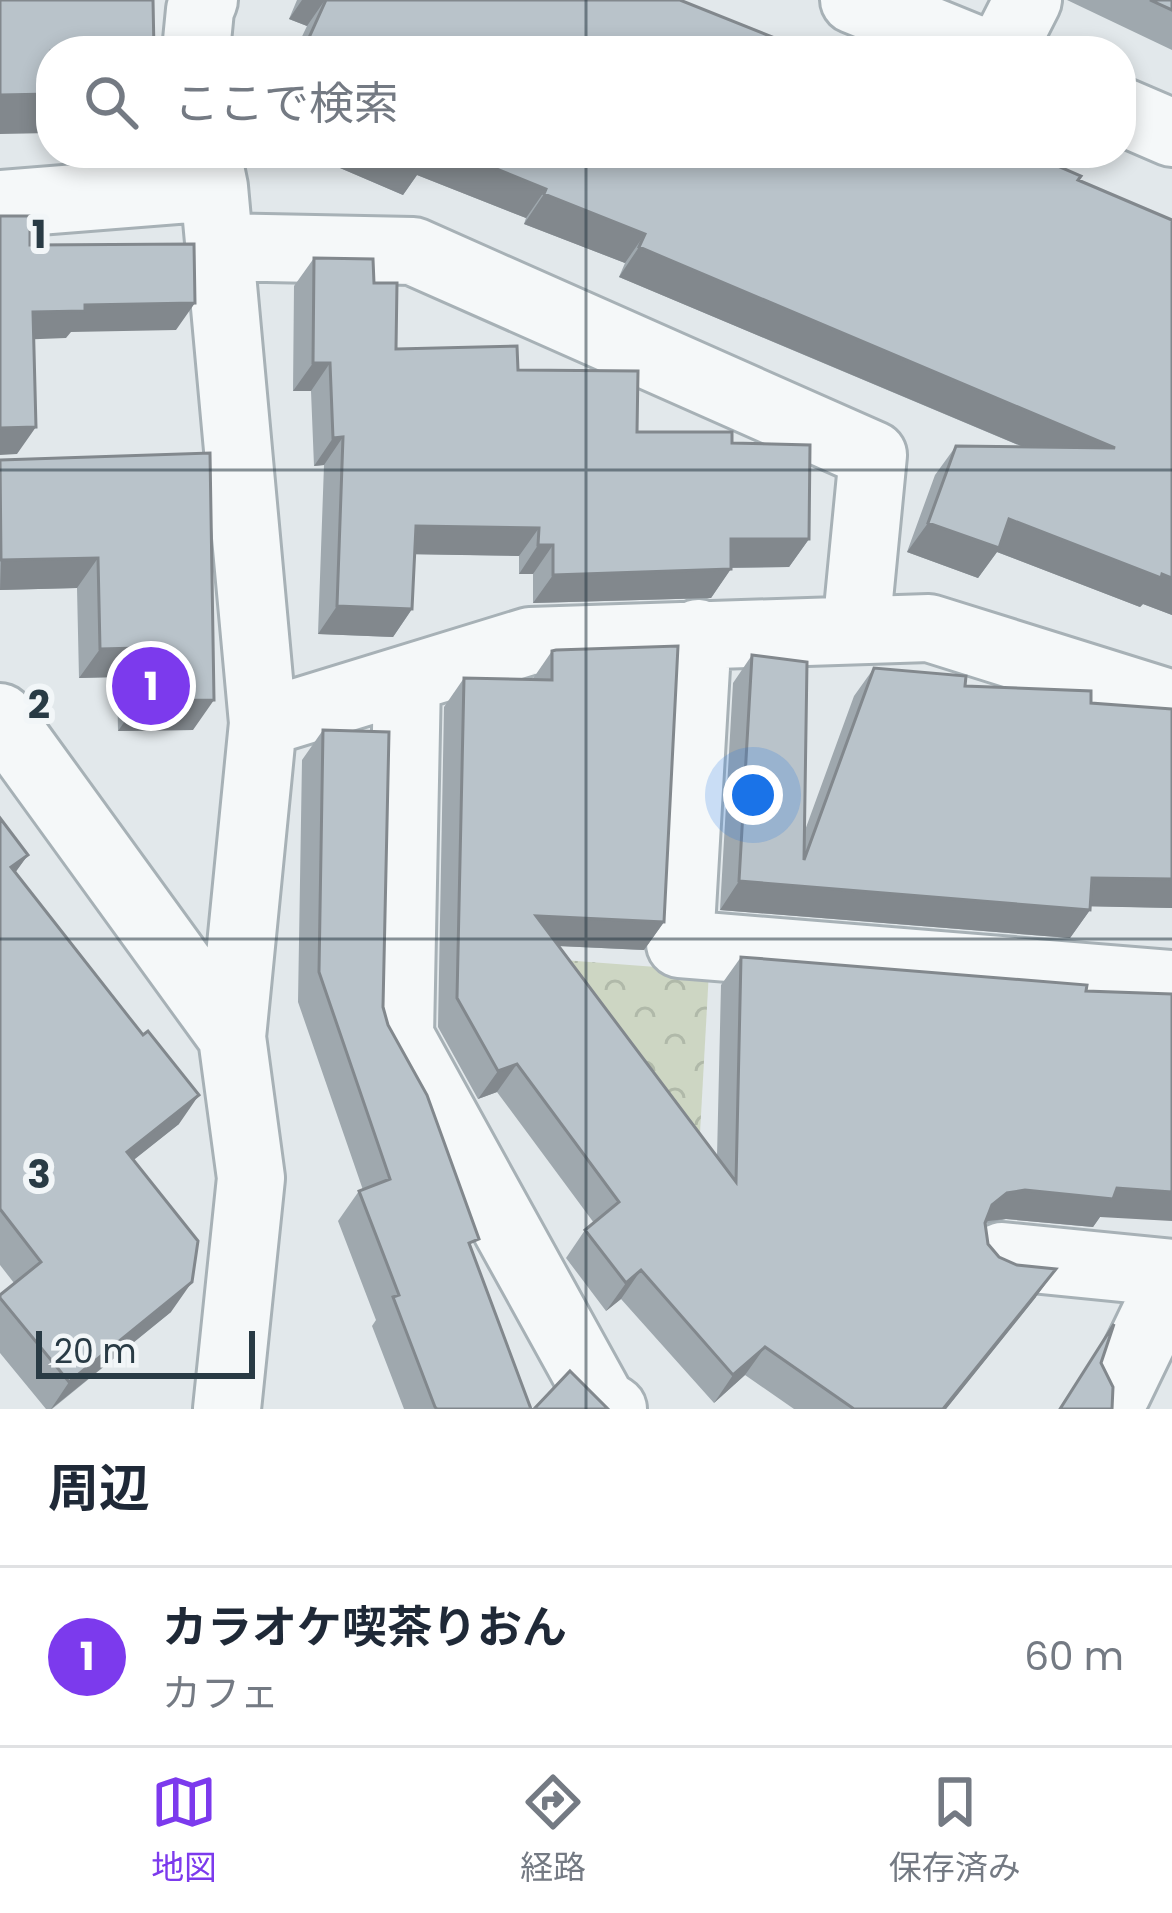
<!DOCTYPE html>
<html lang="ja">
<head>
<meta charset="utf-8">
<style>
	body { margin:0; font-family:Poppins,"Noto Sans JP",sans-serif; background:#f2f2f3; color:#1f2937 }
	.scale { position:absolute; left:36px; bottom:30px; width:219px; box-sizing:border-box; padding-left:12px; border:6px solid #293b45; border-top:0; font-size:33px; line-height:42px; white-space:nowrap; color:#293b45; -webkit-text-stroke:9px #f2f6f8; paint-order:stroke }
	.you { position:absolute; left:753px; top:795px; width:42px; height:42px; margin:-30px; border:9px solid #fff; border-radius:50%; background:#1a73e8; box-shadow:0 0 0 18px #1a73e833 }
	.badge { display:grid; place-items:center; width:78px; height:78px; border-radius:50%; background:#7c3aed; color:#fff; font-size:39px; font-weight:700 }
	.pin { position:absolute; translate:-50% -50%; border:6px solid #fff; box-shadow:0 3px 12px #0006 }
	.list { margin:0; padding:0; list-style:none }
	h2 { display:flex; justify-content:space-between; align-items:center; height:156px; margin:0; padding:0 48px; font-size:51px }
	h2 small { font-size:39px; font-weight:400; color:#747a83 }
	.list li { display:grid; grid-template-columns:78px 1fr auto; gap:36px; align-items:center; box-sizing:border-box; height:180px; padding:0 48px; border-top:3px solid #e0e1e3 }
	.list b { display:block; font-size:45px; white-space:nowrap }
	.list p { margin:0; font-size:39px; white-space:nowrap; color:#747a83 }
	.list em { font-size:39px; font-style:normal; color:#747a83 }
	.icon { flex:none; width:66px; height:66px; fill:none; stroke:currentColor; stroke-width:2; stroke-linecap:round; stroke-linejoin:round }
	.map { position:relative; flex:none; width:1172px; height:1409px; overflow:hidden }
	.search { position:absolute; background:#fff; box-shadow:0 6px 18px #0003; left:36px; right:36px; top:36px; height:132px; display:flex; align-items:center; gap:30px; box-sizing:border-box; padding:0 42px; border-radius:48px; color:#747a83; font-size:45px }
	.sheet { height:336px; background:#fff }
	nav { display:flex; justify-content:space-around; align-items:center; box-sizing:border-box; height:168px; border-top:3px solid #e0e1e3; background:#fff; font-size:33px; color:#747a83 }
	nav a { display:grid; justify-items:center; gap:6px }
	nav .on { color:#7c3aed }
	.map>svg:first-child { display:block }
	.park { fill:url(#park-crowns) }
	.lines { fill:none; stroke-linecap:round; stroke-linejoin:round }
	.minor-casing { stroke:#a7b1b6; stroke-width:72 }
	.minor { stroke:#f5f8f9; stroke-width:66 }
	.wall { fill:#9fa8ae }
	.shaded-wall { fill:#82888d }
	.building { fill:#b9c3ca; stroke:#82888d; stroke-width:3 }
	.grid { fill:none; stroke:#293b45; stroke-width:3; stroke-opacity:0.55 }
	.grid-label { font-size:39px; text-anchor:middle; font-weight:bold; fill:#293b45; stroke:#f2f6f8; stroke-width:12; stroke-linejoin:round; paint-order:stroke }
</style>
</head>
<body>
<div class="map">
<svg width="1172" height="1409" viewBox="0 0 1172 1409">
	<defs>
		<pattern id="park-crowns" width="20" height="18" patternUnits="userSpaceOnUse" patternTransform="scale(3)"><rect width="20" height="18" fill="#cdd6c3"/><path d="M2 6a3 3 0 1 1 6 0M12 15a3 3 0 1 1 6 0" fill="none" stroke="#b0b9a9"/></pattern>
	</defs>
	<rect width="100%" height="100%" fill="#e2e8eb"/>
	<path class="park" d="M537,958l172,13 -9,162z"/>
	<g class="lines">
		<g class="minor-casing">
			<path id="minor" d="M854,0l126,51
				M196,51l4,-41 4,-10
				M1002,51l26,-51
				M1121,111l51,22
				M207,153l7,34 49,536 -31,314 19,141 -24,231
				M0,204l214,-17
				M219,247l194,4 460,204 -17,175
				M698,633l-18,311 492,40
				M407,679l-7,357 202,366 11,7
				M0,717l232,320
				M263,723l267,-82 399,-13 243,76
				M1002,1256l170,17
				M1118,1391l54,-112"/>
		</g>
		<use href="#minor" class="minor"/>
	</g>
	<path class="wall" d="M297,0h383l112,51h-497l12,-25 -18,-7z
		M1067,0h105v50z
		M305,153l773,27 94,40v395l-29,-11 -3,3 -143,-55 -19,26 -71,-26 28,-77 21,-29 67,1 -404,-170 6,-14 -101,-39 2,-6 -109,-43 -14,20z
		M314,258l60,25 22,66 122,21 119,62 95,11 77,96 -20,28 -58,1 -20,30 -178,5v-29h-14v-18l-104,-2 -3,55 -19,28 -75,-3 6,-169 -10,1 -3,-75h-18l1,-105z
		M210,453l-17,277 -75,1 -1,-54 -38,1 -2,-90 -77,2v-130z
		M552,651l112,271 -20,28 -85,-4 158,211 4,-172 20,-28 359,260 -7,10 -87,-8 -21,5 3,20 48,53 -90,112h-152l-49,-34 -31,28 -93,-104 -15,12 -40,-53 19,-28 9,-7 -97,-131 -19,7 -40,-72 6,-320 20,-29 68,2z
		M752,655l52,178 50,-137 20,-28 91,18 126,17 81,6v199l-82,-2v4l-20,28 -350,-28 13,-227z
		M323,730l65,295 143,384h-127l-32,-83 4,-6 -38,-99 21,-30 4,-1 -65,-188 4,-242z
		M0,818l28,37 -13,17 164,252 -46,36 38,152 -119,97h-6l-46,-56v-58l14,-12 -14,-18z"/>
	<path class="shaded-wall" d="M302,0h23l-18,26 -18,-7z
		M51,94v39l-51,1v-39z
		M305,153h152l89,36 -20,29 -109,-43 -14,20z
		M544,194l101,40 -20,29 -101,-39z
		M639,247l476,201 -20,29 -476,-200z
		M195,303l-19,27 -105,2 -5,6 -52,2 19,-28 52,-7z
		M313,363h17l-19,28h-18z
		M36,427l-19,27 -17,1v-27z
		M343,437l-19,28 -10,1 19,-28z
		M1009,519l163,59v37l-29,-11 -3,3 -143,-55 -19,26 -71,-26 21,-29z
		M416,526l123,2 -20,28 -123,-2z
		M731,539h78l-20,28 -77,1z
		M538,545h15l-20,29h-14z
		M98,558l-21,30 -77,2 1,-30z
		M731,569l-20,29 -178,5 20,-28z
		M337,606l75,3 -19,28 -75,-3z
		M138,648l-21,29 -38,1 21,-29z
		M214,700l-21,30 -75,1 21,-30z
		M28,855l-21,29 4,-17z
		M1092,878l80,1v29l-100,-2z
		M739,881l351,29 -20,28 -350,-28z
		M536,916l128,6 -20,28 -128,-6z
		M517,1064l-20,28 -19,7 20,-28z
		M199,1095l-20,29 -73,58 21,-30z
		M1117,1188l55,4v29l-72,-4 -7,10 -87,-8 -18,2 -16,12 20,-28 15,-12 18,-3z
		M1056,1269l-20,28 -90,112h-3z
		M641,1270l-20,29 -15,12 20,-28z
		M192,1282l-21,30 -120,97 18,-27z
		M765,1347l-20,28 -31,28 19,-28z"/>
	<path class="building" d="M0,0h153l1,51h-103v43l-51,1z
		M326,0h354l100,40 -2,5 14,6h-489z
		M1150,0h22v10z
		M393,153h36l-6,13z
		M457,153h571l53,23 -3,4 94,40v358l-10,-4 -1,4 -152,-59 -10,29 -71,-25 28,-77 159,2 -476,-201 6,-13 -101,-40 2,-5z
		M0,216h30v29l164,-1 1,59 -110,2v6l-52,1 3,115 -36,1z
		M314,258l59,1 1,24h23l-1,66 121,-3 1,24 120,1 -1,61h95v11l78,2 -1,94h-78v30l-178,6v-30h-15l1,-17 -123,-2 -4,83 -75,-3 6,-169 -10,1 -3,-75h-17z
		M210,453l4,247 -75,1 -1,-53 -38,1 -2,-91 -97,2 -1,-100z
		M678,646l-14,276 -128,-6 200,266 5,-225 346,28 -1,6 86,3v198l-55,-4 -4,11 -88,-9 -18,3 -15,12 -7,18 3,21 11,13 18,8 39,4 -113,140h-89l-89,-62 -32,28 -92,-105 -15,13 -41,-53 34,-28 -102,-138 -19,7 -41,-73 7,-320 88,2v-29l4,-1z
		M752,655l55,7 -3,198 70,-192 92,8 -1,10 126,5v12l81,6v170l-80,-1 -2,32 -351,-29z
		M323,730l66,2 -6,275 5,18 39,70 52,144 -10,4 62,166h-94l-2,-2 -42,-110 6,-2 -40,-104 31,-12 -71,-207z
		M0,818l28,37 -17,12 132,168 5,-4 51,64 -72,57 71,89 -6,41 -123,100 -69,-84v-3l41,-33 -41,-53z
		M1114,1324l-13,39 12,24 -1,22h-52z
		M570,1371l38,38h-74z"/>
	<path class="grid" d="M586,0v51M586,153v1256M0,470h1172M0,939h1172"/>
	<g class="grid-label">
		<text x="39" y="248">1</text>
		<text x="39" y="718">2</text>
		<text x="39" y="1188">3</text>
	</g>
</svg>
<div class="scale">20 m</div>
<div class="you"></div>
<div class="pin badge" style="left:151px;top:686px">1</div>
<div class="search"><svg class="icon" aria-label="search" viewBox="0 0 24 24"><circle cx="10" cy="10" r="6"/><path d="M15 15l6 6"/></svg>ここで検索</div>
</div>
<section class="sheet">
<h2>周辺<small></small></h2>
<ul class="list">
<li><span class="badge">1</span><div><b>カラオケ喫茶りおん</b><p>カフェ</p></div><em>60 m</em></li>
</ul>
</section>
<nav>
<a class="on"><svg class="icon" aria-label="map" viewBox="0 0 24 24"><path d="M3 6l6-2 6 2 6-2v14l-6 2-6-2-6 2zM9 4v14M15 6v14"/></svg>地図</a>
<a><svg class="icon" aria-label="directions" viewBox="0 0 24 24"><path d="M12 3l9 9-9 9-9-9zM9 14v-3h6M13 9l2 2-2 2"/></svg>経路</a>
<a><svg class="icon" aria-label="saved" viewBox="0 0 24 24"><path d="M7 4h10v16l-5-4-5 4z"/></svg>保存済み</a>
</nav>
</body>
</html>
